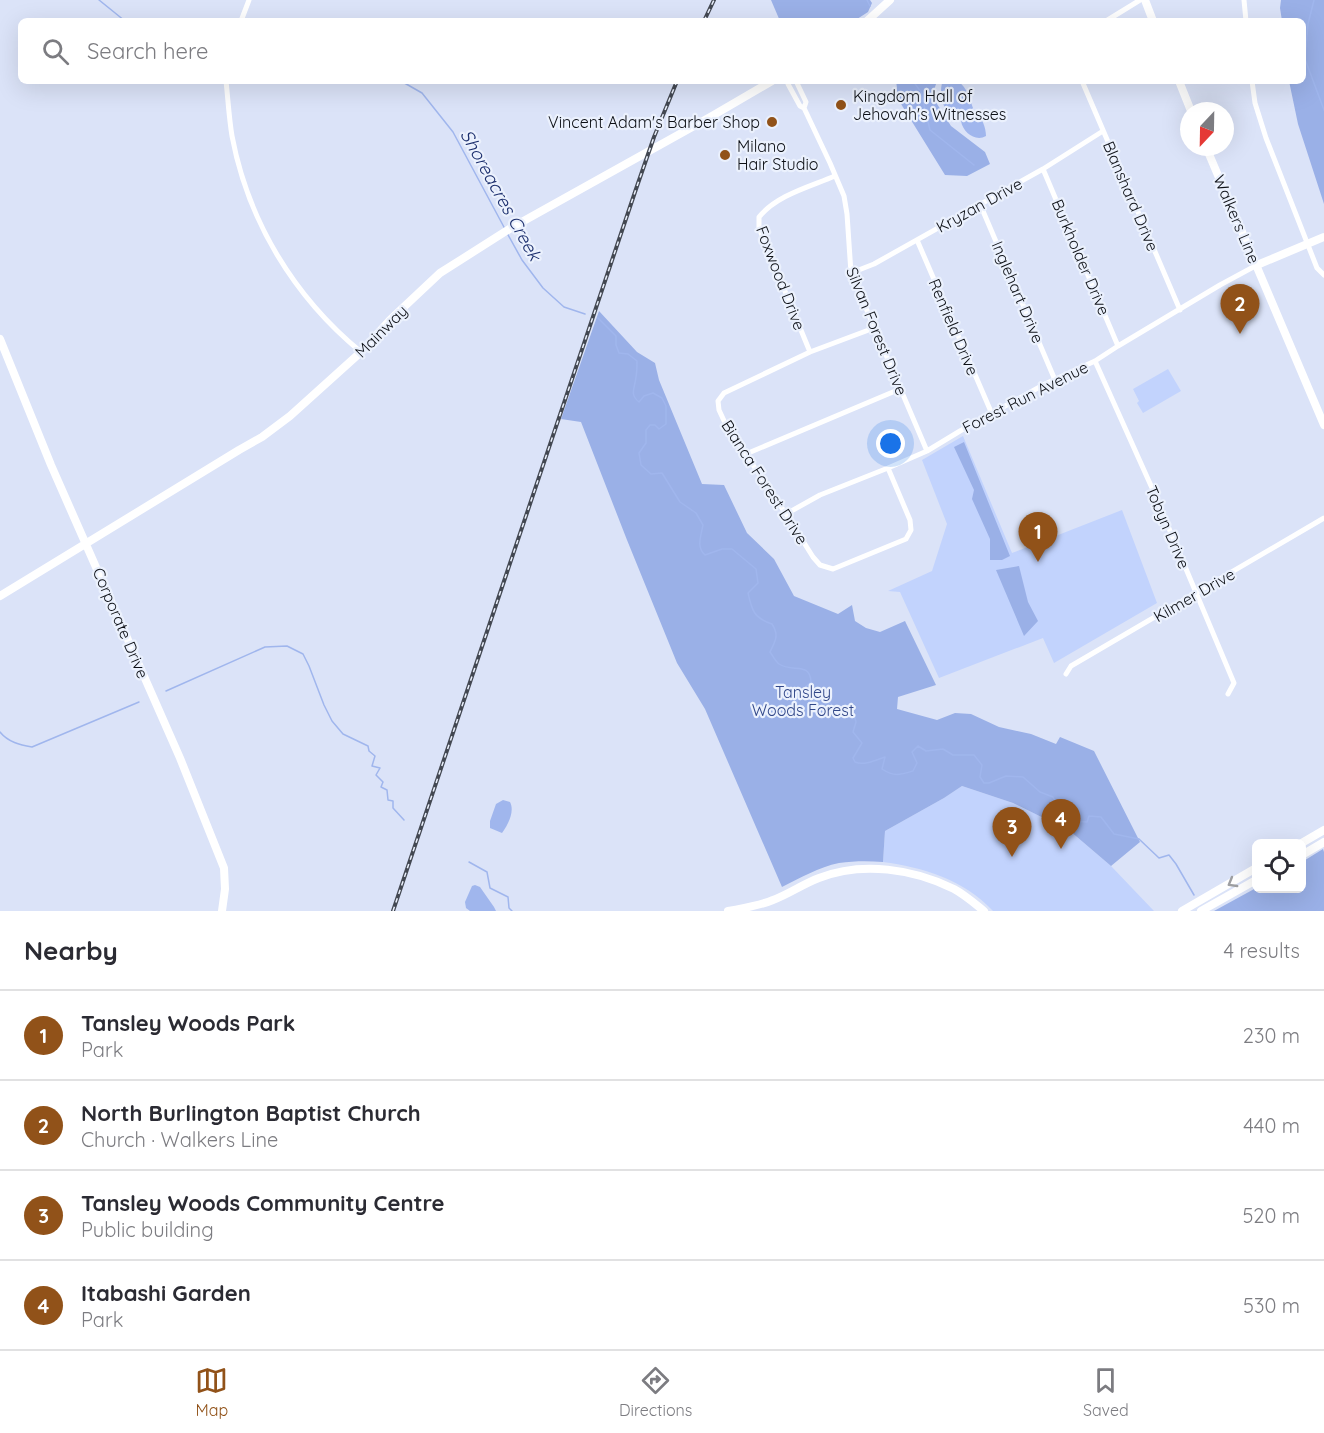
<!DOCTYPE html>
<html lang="en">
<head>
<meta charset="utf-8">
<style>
	body { margin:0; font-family:Quicksand,sans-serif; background:#f2f2f3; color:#2b2b33 }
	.controls { position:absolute; right:18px; bottom:18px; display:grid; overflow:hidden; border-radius:9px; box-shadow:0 6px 24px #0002 }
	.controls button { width:54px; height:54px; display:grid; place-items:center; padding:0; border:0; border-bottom:2px solid #e1e1e2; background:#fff; color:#2b2b33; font:30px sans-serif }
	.compass { position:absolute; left:1180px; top:102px; width:54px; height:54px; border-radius:50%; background:#fff; box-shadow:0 6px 24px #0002; rotate:202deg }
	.you { position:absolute; left:891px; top:444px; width:21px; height:21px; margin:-15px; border:4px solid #fff; border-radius:50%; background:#1a73e8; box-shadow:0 0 0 9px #1a73e833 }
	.badge { display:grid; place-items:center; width:39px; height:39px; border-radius:50%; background:#915219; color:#fff; font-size:20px; font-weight:700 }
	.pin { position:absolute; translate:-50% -50px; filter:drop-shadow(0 2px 3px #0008) }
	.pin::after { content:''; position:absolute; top:32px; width:21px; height:18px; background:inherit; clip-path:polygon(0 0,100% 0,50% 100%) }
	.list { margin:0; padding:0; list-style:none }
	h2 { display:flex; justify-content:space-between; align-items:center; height:78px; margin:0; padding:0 24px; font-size:26px }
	h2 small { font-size:20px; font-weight:400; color:#7c7c81 }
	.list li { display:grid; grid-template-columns:39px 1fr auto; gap:18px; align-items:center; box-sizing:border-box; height:90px; padding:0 24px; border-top:2px solid #e1e1e2 }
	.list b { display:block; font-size:22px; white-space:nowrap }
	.list p { margin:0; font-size:20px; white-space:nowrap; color:#7c7c81 }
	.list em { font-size:20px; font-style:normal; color:#7c7c81 }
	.icon { flex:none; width:33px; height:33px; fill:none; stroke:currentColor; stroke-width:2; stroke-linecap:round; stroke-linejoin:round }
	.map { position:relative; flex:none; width:1324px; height:911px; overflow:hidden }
	.search { position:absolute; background:#fff; box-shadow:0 6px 24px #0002; left:18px; right:18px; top:18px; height:66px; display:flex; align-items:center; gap:15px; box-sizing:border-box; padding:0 21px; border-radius:9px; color:#7c7c81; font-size:22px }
	.sheet { height:438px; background:#fff }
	nav { display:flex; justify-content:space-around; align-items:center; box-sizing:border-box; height:84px; border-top:2px solid #e1e1e2; background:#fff; font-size:16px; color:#7c7c81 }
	nav a { display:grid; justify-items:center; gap:3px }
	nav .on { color:#915219 }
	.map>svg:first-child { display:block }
	.green { fill:#c2d3fd }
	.forest { fill:#9ab0e7 }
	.water { fill:#a0b6ed }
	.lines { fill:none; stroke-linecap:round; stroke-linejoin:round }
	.stream { stroke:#a0b6ed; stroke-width:1.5 }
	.street { stroke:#fff; stroke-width:5 }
	.secondary { stroke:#fff; stroke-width:8 }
	.rail-casing { stroke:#434852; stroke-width:4 }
	.rail { stroke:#ebf1fd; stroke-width:1.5; stroke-dasharray:4.5; stroke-linecap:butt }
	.oneway { stroke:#9e9fa2 }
	.poi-dot { fill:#915219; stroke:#ebf1fd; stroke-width:2 }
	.labels { text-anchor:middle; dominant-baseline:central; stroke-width:4.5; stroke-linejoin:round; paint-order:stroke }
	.poi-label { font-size:16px; fill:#0d1016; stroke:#ebf1fd; text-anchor:start }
	.street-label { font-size:16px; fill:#0d1016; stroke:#ebf1fd }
	.park-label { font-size:16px; fill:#314789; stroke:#ebf1fd }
	.water-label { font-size:18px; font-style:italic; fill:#1b2e6d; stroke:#ebf1fd }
</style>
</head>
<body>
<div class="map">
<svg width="1324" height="911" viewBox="0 0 1324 911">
	<rect width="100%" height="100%" fill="#dbe3f8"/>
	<path class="green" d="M1168,369l13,22 -38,22 -6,-10 2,-2 -6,-12z
		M963,436l49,117 110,-43 35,93 -103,60 -11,-25 -104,40 -39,-86 -12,-1 44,-20 15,-47 -25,-64z
		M962,786l51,17 57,28 41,35 43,45h-161c-28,-31 -71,-44 -110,-49l2,-31 59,-33z"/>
	<path class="forest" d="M771,0h99l2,3 -4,9 -14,9h-74z
		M1281,0h43v204l-26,-80 -9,-43h14v-60h-21l-2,-13z
		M896,81h41l-5,15 19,30 34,26 5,12 -23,12 -22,-1 -52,-84 4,-3z
		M599,311l38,41 18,11 4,17 43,104 22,1 23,48 27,26 20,37 44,18 14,-9 3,16 11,7 14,4 25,-11 31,64 -38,12 -1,12 40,11 18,-7 16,1 28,13 32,7 25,10 4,-7 34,14 46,91 -29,24 -41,-35 -57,-28 -51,-17 -18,12 -59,33 -2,31c-15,-1 -29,-1 -44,1 -20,4 -39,15 -57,24l-77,-178 -28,-46 -50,-123 -46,-118 -20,-3z
		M964,442l46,114 -8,4h-12v-21l-18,-40 2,-9 -20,-43z
		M1019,566l9,36 10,19 -14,15 -28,-66z
		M1323,849l1,3v59h-110l42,-23h46v-26z"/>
	<path class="water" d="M946,81c0,0 10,0 10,0 10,3 14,18 17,27l-3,3 2,2h4c6,4 10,15 10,23 -10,6 -23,-3 -25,-15l5,-4 -1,-4 -6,5 -6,1 -3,-2c-7,-11 -11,-21 -8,-34z
		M503,800l7,2c5,9 -2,23 -8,31l-12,-5v-7l6,-17z
		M475,885l5,2 14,20 2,4h-26l-4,-3 -1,-6 7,-16z"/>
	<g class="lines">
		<path class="stream" d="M99,0l26,21
			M867,0l3,6
			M1314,0l-6,24 -3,35 19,51
			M401,81l21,12 31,39 52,97
			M913,81l8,11 9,38 44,35
			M507,233l15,27 21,28 21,19 21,7
			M598,318l18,18v9l3,8 9,1 9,7c0,5 0,11 -1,16 -1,11 -7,17 3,25l5,-6 9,-3 9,5 4,8v18l-7,5 -4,-4h-5l-4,5v13l-7,10 2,12 10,9 11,-1 18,29 16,11 7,12c-2,11 -7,22 2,30l17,-6h10l24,20 2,14 -10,10c4,18 6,25 24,31 7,11 4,16 -2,28 3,4 5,9 9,12 13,9 31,-3 32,18 -11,9 -18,17 -12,33l4,1 4,-1c6,-10 6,-19 18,-22l9,16 7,2 8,-1 5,4 2,8 -3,10 9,11 -9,15 2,4c9,4 21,-2 30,-5l-3,12c12,8 18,6 31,2l4,-8 -5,-11 6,-6 8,5 17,-2 10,6h21l8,10 -2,12 4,6h5l17,-7 17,1 17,15 13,5 8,16 7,8 19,1 2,-6 12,1 13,17 25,5 20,19 10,-3 7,9 18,31
			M166,691l99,-44 22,-1 16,8 6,12 15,39 8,16 11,13 25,12 1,5 6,5 -3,10 8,2 -4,7 7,7 -2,5 6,3 1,10 5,1v7l11,12
			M0,732c8,10 20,13 32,15l107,-45
			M469,862l18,10 3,16 18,9 1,11 3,3"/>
		<path class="street" d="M1244,0l2,21
			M241,21l8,-21
			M1106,21l34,-21
			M226,81c2,18 3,37 6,55 16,85 62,161 129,216
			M788,81v3l12,22 4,2 26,55 14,33 3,18 4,59 76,178
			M796,81l10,21 -2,6
			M1082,81l98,229
			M1252,81l3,22 11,35 51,130 7,7
			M1043,169l75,177
			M980,204l75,176
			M917,240l75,174
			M851,273l23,-9 169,-95 60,-38
			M874,328l-64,24 -86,41 -6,8 1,9 7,15 60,89 27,43 7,8 13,4 73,-30 5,-9 -1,-10 -22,-52
			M810,352l-51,-124v-11c18,-22 50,-30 76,-41
			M1095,361l57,127 82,195 -6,11
			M746,454l154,-65
			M786,514l34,-19 68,-27 39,-17 33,-20 85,-47 50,-23 23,-15 102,-61 37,-20
			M1066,674l5,-8 253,-148"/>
		<path class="secondary" d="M1145,0l8,21
			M867,21l23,-21
			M1179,81l12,30
			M1206,147l118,278
			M1257,265l67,-28
			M0,339l51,126 129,293 44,110 1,21 -3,22
			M0,596l239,-146 23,-13 28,-21 71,-64 29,-32 50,-47 71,-45 201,-112 60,-35
			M1300,844l24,-14
			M1302,855l22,-13
			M728,911c16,-3 31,-5 45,-11 16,-6 30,-16 46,-22 43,-17 95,-9 135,11 11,6 20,14 30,22
			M1182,911l74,-43
			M1201,911l55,-31"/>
		<g class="rail-casing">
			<path id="rail" d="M704,21l10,-21
				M393,911l242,-719 19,-55 23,-56"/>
		</g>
		<use href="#rail" class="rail"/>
	</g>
	<defs><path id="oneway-chevron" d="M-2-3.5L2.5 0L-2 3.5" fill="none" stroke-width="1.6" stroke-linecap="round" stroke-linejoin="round" transform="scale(1.5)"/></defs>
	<use class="oneway" href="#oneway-chevron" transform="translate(1232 883) rotate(150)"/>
	<g class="poi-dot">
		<circle cx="841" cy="105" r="6"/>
		<circle cx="772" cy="122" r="6"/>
		<circle cx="725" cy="155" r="6"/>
	</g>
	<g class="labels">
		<g class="poi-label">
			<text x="853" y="96">Kingdom Hall of<tspan x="853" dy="18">Jehovah's Witnesses</tspan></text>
			<text x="760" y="122" text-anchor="end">Vincent Adam's Barber Shop</text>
			<text x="737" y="146">Milano<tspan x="737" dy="18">Hair Studio</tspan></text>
		</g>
		<g class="street-label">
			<text transform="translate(1131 196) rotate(67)">Blanshard Drive</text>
			<text transform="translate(979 205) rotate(-29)">Kryzan Drive</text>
			<text transform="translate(1237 219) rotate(67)">Walkers Line</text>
			<text transform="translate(1081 257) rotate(67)">Burkholder Drive</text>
			<text transform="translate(781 278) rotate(69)">Foxwood Drive</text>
			<text transform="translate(1018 292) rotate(67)">Inglehart Drive</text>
			<text transform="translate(954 327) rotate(67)">Renfield Drive</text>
			<text transform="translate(381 331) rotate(-45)">Mainway</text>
			<text transform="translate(877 331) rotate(68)">Silvan Forest Drive</text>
			<text transform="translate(1025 397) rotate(-27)">Forest Run Avenue</text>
			<text transform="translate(765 482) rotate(57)">Bianca Forest Drive</text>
			<text transform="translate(1168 527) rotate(67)">Tobyn Drive</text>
			<text transform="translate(1194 595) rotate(-30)">Kilmer Drive</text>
			<text transform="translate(121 623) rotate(67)">Corporate Drive</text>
		</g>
		<g class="park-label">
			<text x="803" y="692">Tansley<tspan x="803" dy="18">Woods Forest</tspan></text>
		</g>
		<g class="water-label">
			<text transform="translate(501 195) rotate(61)">Shoreacres Creek</text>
		</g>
	</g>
</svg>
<div class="controls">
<button><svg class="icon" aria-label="locate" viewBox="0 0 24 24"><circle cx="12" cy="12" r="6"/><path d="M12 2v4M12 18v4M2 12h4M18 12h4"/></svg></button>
</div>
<svg class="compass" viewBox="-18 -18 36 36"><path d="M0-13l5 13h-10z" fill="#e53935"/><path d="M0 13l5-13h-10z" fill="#7c7c81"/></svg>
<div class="you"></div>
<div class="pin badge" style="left:1038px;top:562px">1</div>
<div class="pin badge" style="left:1240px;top:334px">2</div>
<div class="pin badge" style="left:1012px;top:857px">3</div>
<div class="pin badge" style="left:1061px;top:849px">4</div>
<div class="search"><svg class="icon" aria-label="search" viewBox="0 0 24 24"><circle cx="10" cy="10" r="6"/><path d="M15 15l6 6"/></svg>Search here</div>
</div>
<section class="sheet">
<h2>Nearby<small>4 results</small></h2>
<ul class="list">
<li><span class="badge">1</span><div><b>Tansley Woods Park</b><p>Park</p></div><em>230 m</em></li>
<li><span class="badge">2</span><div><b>North Burlington Baptist Church</b><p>Church · Walkers Line</p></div><em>440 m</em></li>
<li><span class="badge">3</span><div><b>Tansley Woods Community Centre</b><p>Public building</p></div><em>520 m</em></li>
<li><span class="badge">4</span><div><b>Itabashi Garden</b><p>Park</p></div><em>530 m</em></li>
</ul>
</section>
<nav>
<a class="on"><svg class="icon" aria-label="map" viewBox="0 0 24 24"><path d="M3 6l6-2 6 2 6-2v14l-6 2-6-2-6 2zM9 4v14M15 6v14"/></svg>Map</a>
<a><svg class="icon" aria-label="directions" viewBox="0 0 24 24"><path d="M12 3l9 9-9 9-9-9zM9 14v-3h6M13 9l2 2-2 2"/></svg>Directions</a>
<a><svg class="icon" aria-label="saved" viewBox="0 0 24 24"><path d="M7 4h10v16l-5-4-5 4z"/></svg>Saved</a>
</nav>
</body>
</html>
